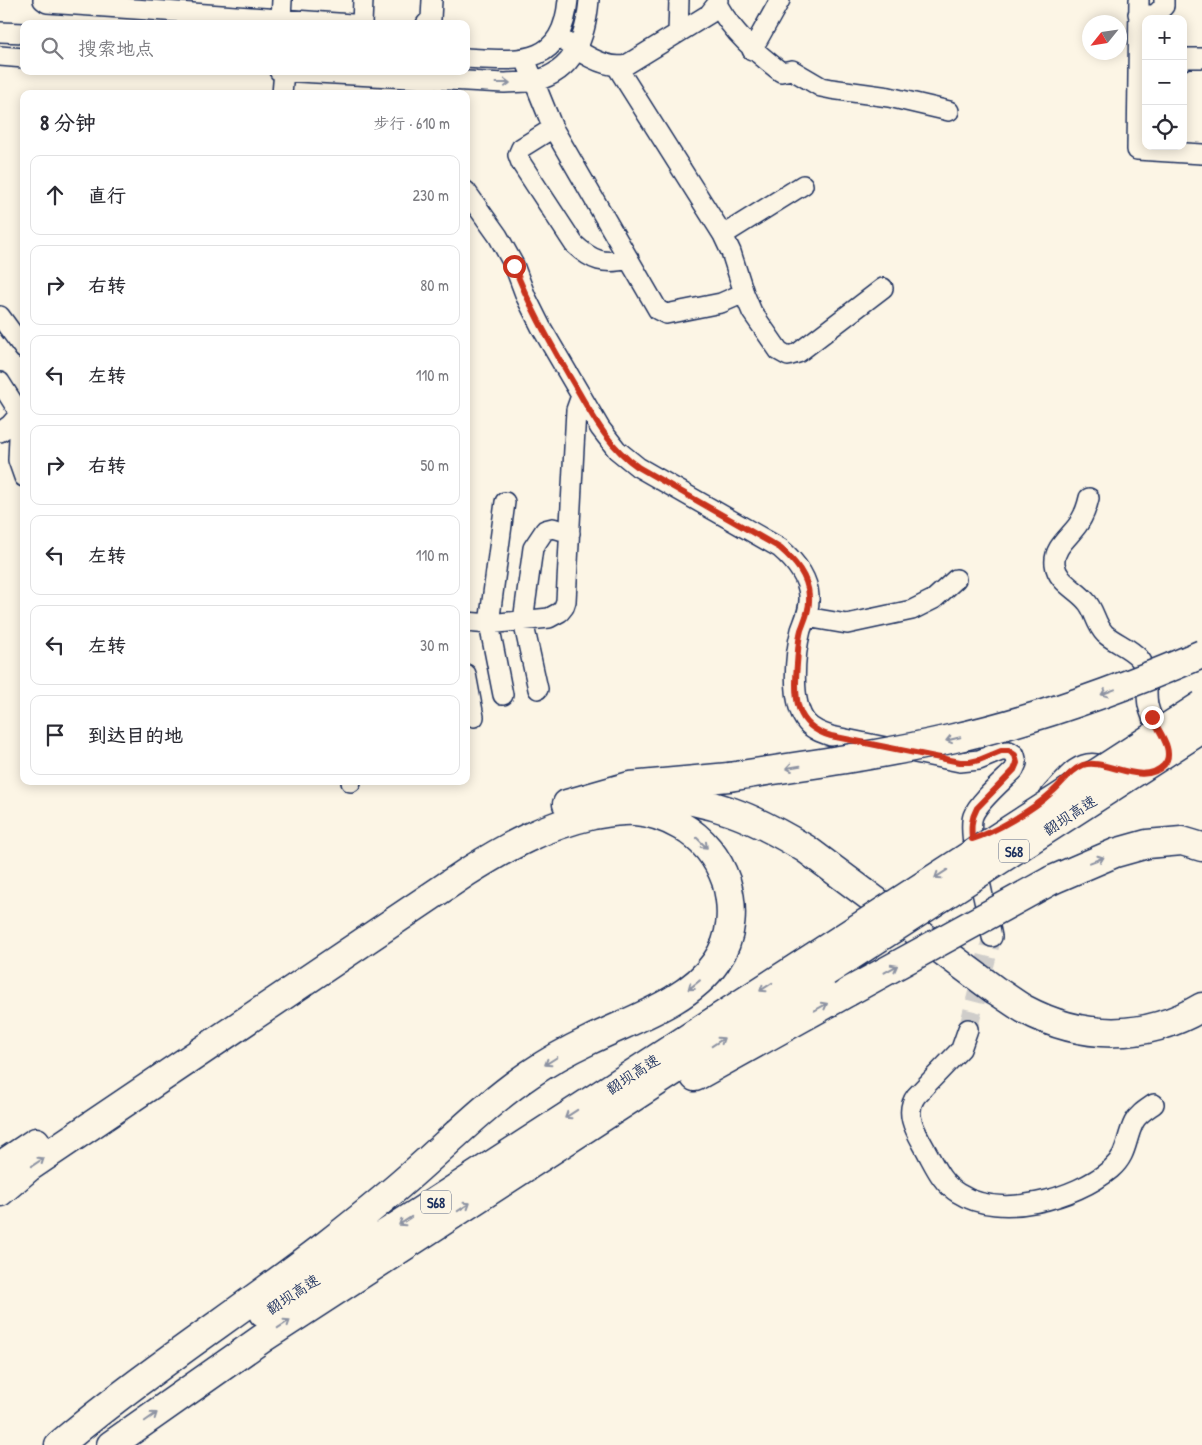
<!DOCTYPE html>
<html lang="zh">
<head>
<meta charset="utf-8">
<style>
	body { margin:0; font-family:"Patrick Hand","LXGW WenKai TC",sans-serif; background:#f2f2f3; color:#2b2b33 }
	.controls { position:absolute; right:15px; top:15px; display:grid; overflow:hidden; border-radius:10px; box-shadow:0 2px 12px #0003 }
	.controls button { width:45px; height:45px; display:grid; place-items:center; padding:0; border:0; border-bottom:1px solid #e1e1e2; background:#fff; color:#2b2b33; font:25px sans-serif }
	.compass { position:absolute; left:1082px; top:15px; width:45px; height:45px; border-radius:50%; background:#fff; box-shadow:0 2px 12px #0003; rotate:240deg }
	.stop { position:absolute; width:15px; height:15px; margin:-11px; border:4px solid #c8321e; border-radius:50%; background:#fff }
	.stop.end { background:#c8321e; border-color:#fff; box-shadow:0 1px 5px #0008 }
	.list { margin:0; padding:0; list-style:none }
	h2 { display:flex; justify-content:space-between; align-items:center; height:65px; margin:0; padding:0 20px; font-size:21px }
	h2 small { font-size:16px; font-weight:400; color:#7c7c81 }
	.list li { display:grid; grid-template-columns:32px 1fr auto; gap:15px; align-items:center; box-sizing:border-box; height:80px; margin:0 10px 10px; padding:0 10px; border:1px solid #e1e1e2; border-radius:10px }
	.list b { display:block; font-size:19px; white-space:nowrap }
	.list em { font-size:16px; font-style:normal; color:#7c7c81 }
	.icon { flex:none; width:28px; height:28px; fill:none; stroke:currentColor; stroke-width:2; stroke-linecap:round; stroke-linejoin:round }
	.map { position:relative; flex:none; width:1202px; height:1445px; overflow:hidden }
	.search { position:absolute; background:#fff; box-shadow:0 2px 12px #0003; left:20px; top:20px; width:450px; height:55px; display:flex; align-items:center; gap:12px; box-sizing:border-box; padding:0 18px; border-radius:10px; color:#7c7c81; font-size:19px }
	.panel { position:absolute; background:#fff; box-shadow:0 2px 12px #0003; left:20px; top:90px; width:450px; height:695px; border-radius:10px }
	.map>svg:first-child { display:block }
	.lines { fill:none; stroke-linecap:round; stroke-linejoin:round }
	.minor-tunnel { stroke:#cfcdca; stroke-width:19; stroke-dasharray:19 9; stroke-linecap:butt }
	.minor-casing { stroke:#1b2f5e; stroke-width:22 }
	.highway-casing { stroke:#1b2f5e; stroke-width:31 }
	.minor { stroke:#fcf5e5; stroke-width:19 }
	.highway { stroke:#fcf5e5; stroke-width:28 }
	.highway-bridge-casing { stroke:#1b2f5e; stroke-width:31; stroke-linecap:butt }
	.highway-bridge { stroke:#fcf5e5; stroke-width:28 }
	.oneway { stroke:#8c92a2 }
	.route { stroke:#c8321e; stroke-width:6 }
	.labels { text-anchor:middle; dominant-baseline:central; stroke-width:4; stroke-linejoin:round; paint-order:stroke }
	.shield { fill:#fcf5e5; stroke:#5e6a86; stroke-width:1 }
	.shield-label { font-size:14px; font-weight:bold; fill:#1b2f5e }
	.street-label { font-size:15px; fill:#1b2f5e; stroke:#fcf5e5 }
</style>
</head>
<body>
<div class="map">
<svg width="1202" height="1445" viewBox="0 0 1202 1445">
	<rect width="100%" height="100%" fill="#fcf5e5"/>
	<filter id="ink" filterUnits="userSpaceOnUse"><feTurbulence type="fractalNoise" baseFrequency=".02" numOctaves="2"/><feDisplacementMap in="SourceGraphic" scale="10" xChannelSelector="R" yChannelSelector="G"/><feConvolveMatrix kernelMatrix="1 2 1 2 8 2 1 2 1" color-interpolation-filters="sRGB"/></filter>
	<g filter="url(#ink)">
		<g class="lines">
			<path class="minor-tunnel" d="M968,1029l24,-92"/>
			<g class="minor-casing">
				<path id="minor" d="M43,0l4,3 305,21
					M1139,0l-2,150 65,4
					M717,4c17,30 37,47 64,68l11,-2 29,17 10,2 58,8 60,14
					M1138,14l17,1 9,-9v-6
					M281,19l1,-19
					M362,24l1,-24
					M426,24l5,-5 1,-19
					M0,32l24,1
					M678,33l1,-33
					M559,37c17,13 45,33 67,28l83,-51 8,-10 1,-4
					M752,50l28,-50
					M0,56l24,2
					M466,58c54,3 96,9 102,-58
					M525,59l28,69 105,182 8,4 55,-11 23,-10
					M1183,60l3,-2h16
					M617,67l106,168 8,17 13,41 8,19 27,39 9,5 10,-3 85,-65
					M279,71l225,12c10,-1 21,0 31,-2 40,-10 51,-45 54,-81
					M282,94l2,-23
					M553,128l-32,20 -3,7 3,8 53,81c18,17 30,21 55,15
					M466,191l32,45 16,29 12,32 15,30 59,101 17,22 21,17 142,81c15,13 28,29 29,48 1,13 -4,23 -8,34 -6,23 -11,74 6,93 6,7 15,10 24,13l129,26 19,-2 22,-9h8l6,4 2,8 -3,7c-11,11 -36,32 -41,46 -7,18 15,98 19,121
					M723,235l80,-50
					M0,316l24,33
					M0,382l24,38
					M20,415l-2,45 6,17
					M0,432l10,-7 14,-16
					M1089,498c-2,9 -5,17 -10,25 -8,13 -26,24 -24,41 2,18 21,25 31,37 9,9 9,23 19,33 10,9 24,13 34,24 12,14 6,31 9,47 3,14 11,26 17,38
					M806,617l41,7 65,-14 22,-11 22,-20
					M466,622l23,2 60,-6 11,-6 4,-5 2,-6 10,-191 5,-14
					M466,674l8,43
					M538,689l-15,-68 10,-73 12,-18 8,-2 17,5
					M503,695l-14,-71 16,-122
					M351,781v1
					M1051,794c12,-12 25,-34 46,-30 3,1 7,3 11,4
					M968,1029l-7,20 -45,47c-14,19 3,40 12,58 8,15 15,30 30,39 42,27 117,6 153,-24 17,-15 14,-29 23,-47 4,-8 13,-13 20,-18"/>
			</g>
			<g class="highway-casing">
				<path id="highway" d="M651,796c61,3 104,22 155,53l189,141c10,6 19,13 29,19 58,31 121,32 178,-2
					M567,804l63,-18 99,-9
					M1052,880l63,-27 32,-9 35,-3 20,6
					M695,1077l153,-85
					M0,1166l36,-24
					M0,1192l28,-24 439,-296c41,-26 78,-46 126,-57 13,-2 29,-5 42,-4 16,1 32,7 46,15 21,12 37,32 45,55 8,27 7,57 -10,81 -27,40 -86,58 -128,79 -19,9 -39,20 -58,33 -40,27 -74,61 -111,94 -30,27 -61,52 -93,77 -88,68 -182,128 -267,200
					M263,1313l544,-352
					M111,1445l152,-107 563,-366"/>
			</g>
			<use href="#minor" class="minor"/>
			<use href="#highway" class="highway"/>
			<g class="highway-bridge-casing">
				<path id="highway-bridge" d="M729,777c74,-12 148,-21 221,-38 87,-19 171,-50 252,-85
					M807,961l395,-256
					M826,972l376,-243
					M848,992l204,-112"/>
			</g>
			<use href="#highway-bridge" class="highway-bridge"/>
		</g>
		<defs><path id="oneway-shaft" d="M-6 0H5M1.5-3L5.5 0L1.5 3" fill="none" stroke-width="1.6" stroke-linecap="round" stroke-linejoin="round" transform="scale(1.25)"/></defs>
		<g class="oneway">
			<use href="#oneway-shaft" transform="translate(503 83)"/>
			<use href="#oneway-shaft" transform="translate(1108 692) rotate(159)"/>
			<use href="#oneway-shaft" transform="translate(953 739) rotate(167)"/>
			<use href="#oneway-shaft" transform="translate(793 767) rotate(171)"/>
			<use href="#oneway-shaft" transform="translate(702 843) rotate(45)"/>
			<use href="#oneway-shaft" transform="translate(1097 860) rotate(-21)"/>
			<use href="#oneway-shaft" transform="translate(941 874) rotate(147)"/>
			<use href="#oneway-shaft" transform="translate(891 969) rotate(-29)"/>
			<use href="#oneway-shaft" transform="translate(694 985) rotate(142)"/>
			<use href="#oneway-shaft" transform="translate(766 987) rotate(147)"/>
			<use href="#oneway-shaft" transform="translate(821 1007) rotate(-29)"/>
			<use href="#oneway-shaft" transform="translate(718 1042) rotate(-33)"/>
			<use href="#oneway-shaft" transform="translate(551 1061) rotate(148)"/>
			<use href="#oneway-shaft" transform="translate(571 1114) rotate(147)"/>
			<use href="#oneway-shaft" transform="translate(38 1162) rotate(-34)"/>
			<use href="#oneway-shaft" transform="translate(464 1207) rotate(-33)"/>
			<use href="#oneway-shaft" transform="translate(405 1221) rotate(147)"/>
			<use href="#oneway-shaft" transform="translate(284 1324) rotate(-33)"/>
			<use href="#oneway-shaft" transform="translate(151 1417) rotate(-35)"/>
		</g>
	</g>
	<g class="lines" filter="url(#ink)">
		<path class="route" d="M514,266c15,40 36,76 57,113 19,32 35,66 67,88l142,81c15,13 28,28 29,48 1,13 -4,23 -8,34 -3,11 -3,23 -4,34 -3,32 -3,62 34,72l129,26h10l9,-2 22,-9h8l6,4 2,8 -3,7 -37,38c-6,11 -6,19 -5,31 22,-6 62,-30 79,-46 11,-9 18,-22 32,-28 20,-8 60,23 81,0 12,-14 -6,-34 -12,-48"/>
	</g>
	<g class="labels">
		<g class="shield">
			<rect x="999" y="839.5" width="30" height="23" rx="4"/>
			<rect x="421" y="1190.5" width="30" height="23" rx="4"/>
		</g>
		<g class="shield-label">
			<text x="1014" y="851">S68</text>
			<text x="436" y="1202">S68</text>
		</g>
		<g class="street-label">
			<text transform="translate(1070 815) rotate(-33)">翻坝高速</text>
			<text transform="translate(633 1074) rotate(-33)">翻坝高速</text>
			<text transform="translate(293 1294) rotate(-33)">翻坝高速</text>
		</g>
	</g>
</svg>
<div class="controls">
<button>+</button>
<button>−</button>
<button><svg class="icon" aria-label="locate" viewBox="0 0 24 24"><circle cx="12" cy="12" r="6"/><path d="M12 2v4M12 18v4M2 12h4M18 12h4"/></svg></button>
</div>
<svg class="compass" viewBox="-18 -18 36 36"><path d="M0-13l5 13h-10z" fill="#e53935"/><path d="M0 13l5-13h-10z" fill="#7c7c81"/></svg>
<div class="stop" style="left:514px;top:266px"></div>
<div class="stop end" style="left:1152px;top:717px"></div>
<div class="search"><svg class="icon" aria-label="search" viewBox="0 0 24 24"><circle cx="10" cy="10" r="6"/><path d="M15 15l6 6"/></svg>搜索地点</div>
<section class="panel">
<h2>8 分钟<small>步行 · 610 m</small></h2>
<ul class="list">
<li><svg class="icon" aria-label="ahead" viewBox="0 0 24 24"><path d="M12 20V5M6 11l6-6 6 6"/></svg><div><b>直行</b></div><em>230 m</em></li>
<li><svg class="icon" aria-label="right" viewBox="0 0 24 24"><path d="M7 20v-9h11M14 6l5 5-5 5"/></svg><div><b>右转</b></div><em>80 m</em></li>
<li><svg class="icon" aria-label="left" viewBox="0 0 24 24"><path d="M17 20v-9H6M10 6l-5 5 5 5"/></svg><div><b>左转</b></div><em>110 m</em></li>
<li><svg class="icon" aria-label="right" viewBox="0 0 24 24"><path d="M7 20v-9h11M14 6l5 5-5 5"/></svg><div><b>右转</b></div><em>50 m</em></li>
<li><svg class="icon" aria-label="left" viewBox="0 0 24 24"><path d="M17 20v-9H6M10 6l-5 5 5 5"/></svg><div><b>左转</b></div><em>110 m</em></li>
<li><svg class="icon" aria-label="left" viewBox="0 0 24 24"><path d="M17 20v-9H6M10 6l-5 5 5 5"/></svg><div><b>左转</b></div><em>30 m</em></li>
<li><svg class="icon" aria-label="arrive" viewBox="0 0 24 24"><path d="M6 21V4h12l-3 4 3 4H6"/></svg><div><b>到达目的地</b></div></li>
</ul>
</section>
</div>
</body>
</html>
